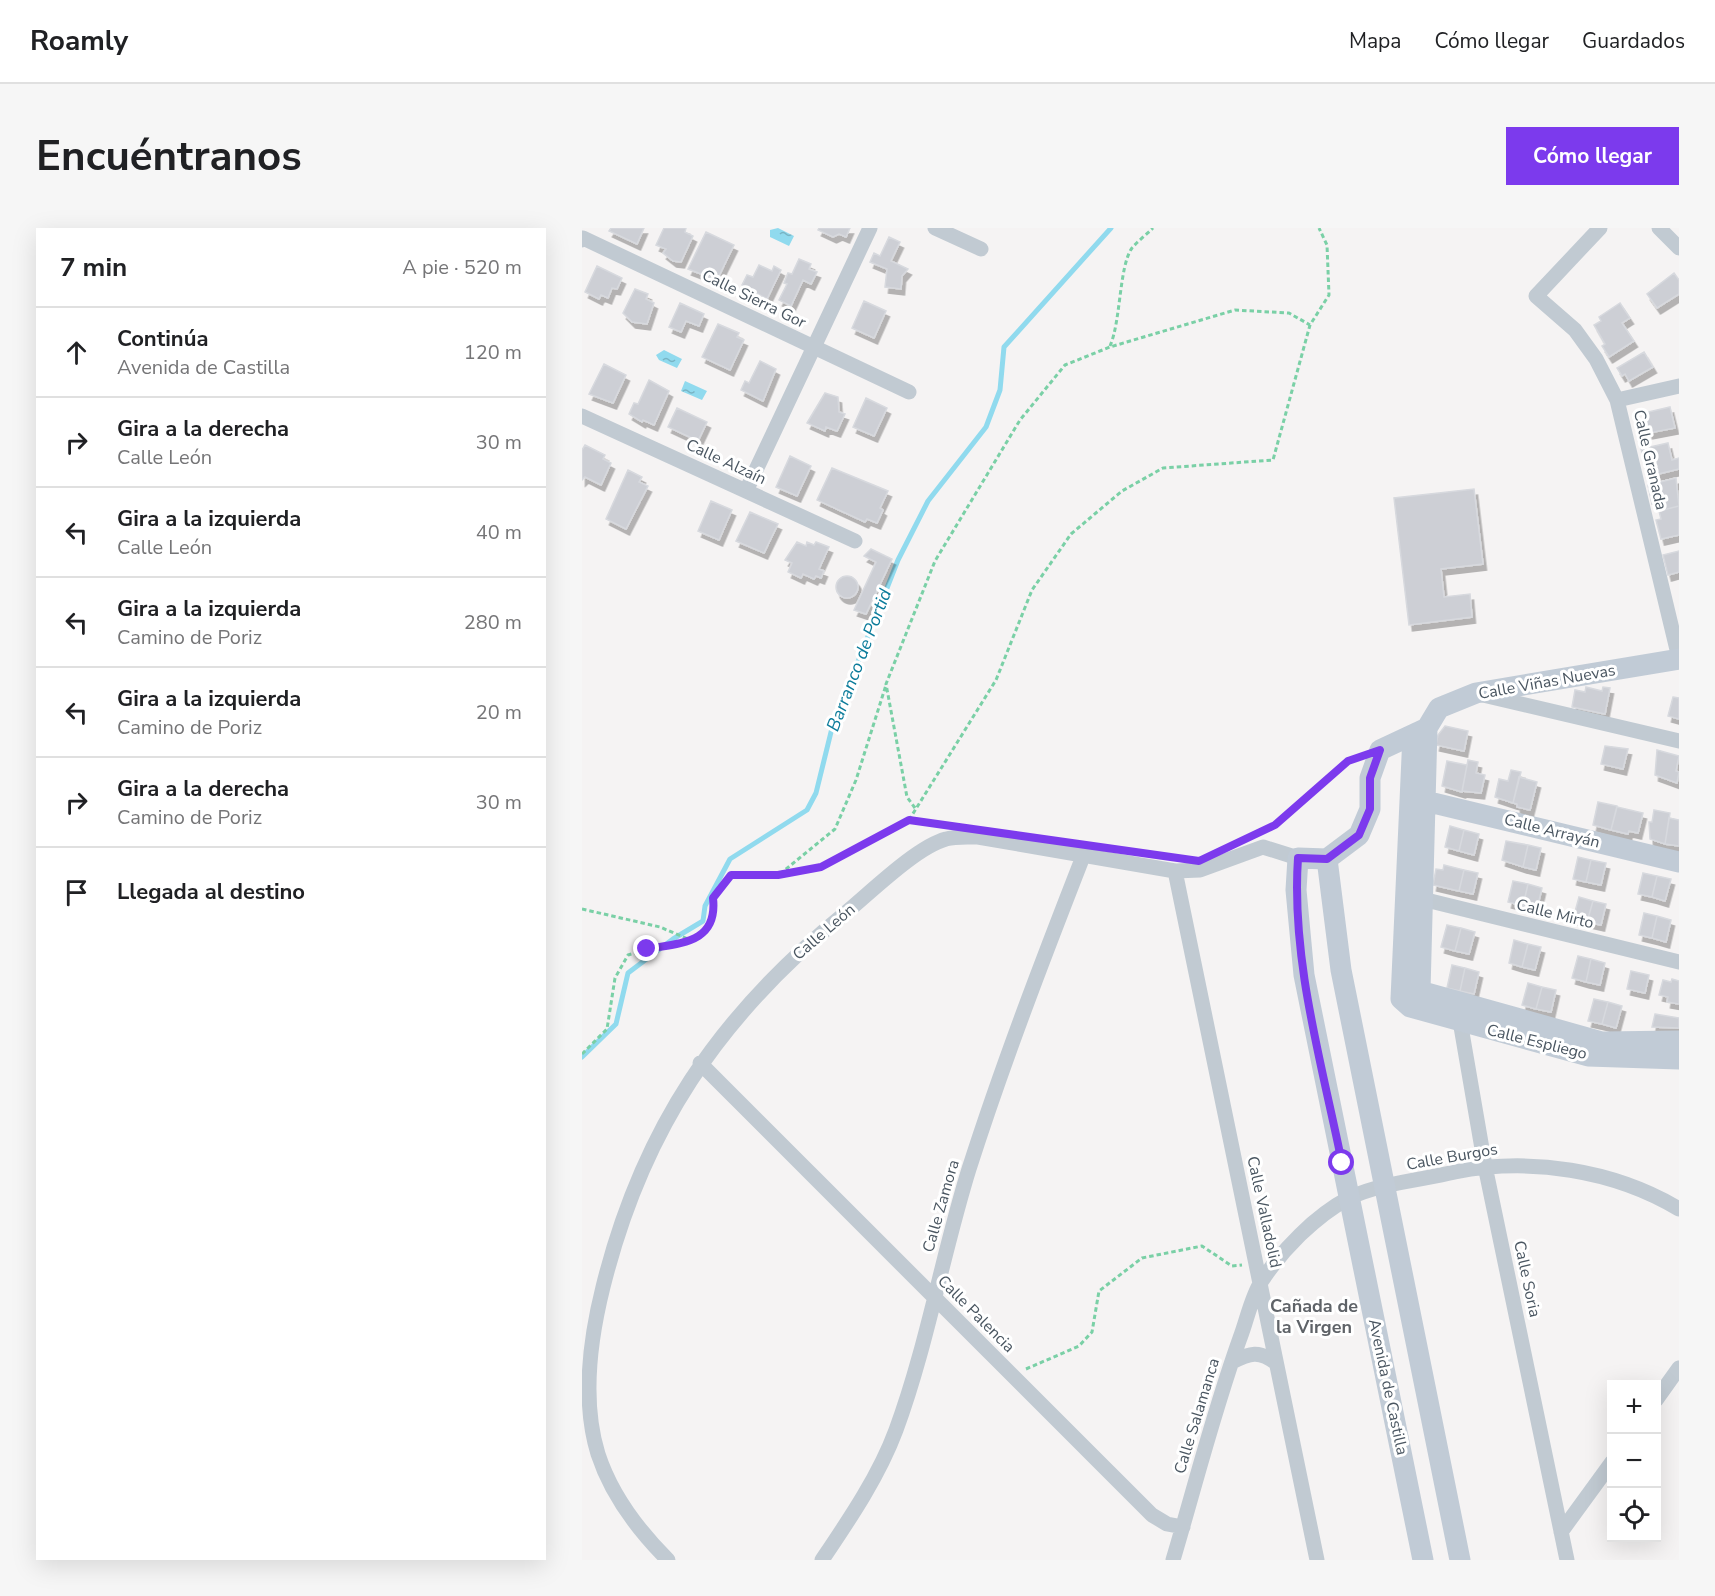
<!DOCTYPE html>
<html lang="es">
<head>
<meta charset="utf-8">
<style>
	body { margin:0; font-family:"Nunito Sans",sans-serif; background:#f6f6f6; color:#202124 }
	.controls { position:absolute; right:18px; bottom:18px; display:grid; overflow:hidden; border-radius:0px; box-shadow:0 6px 24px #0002 }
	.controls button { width:54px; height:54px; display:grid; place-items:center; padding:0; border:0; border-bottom:2px solid #e0e0e0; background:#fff; color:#202124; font:30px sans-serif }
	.stop { position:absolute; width:18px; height:18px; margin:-14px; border:4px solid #7c3aed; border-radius:50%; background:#fff }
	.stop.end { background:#7c3aed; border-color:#fff; box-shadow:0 2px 6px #0008 }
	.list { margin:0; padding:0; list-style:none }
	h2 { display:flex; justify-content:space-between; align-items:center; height:78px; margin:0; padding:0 24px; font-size:26px }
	h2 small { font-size:20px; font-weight:400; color:#757577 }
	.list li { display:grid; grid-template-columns:39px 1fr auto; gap:18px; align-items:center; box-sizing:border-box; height:90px; padding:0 24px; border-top:2px solid #e0e0e0 }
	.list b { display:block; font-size:22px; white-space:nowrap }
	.list p { margin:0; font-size:20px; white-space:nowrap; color:#757577 }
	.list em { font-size:20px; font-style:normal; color:#757577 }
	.icon { flex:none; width:33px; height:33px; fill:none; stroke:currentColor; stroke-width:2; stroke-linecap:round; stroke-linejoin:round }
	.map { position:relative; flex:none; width:1097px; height:1332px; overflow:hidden; border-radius:0px }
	header { display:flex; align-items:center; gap:36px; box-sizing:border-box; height:84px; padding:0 30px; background:#fff; border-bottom:2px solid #e0e0e0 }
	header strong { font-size:28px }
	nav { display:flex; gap:33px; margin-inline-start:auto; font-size:21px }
	.intro { display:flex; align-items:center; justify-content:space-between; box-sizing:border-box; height:144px; padding:0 36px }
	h1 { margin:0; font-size:42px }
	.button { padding:15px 27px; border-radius:0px; background:#7c3aed; color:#fff; font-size:21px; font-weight:700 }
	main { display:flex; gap:36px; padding:0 36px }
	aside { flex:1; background:#fff; border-radius:0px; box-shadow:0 6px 24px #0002 }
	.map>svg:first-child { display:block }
	.water { fill:url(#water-ripples) }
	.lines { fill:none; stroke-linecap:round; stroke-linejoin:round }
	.stream { stroke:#90daee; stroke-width:5 }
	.building { fill:#cdcfd5; stroke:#d7d9de; stroke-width:1.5; filter:url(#shadow) }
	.path { stroke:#7ad0a6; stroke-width:3; stroke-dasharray:4.5 3; stroke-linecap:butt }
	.street { stroke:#c1cad2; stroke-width:15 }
	.secondary { stroke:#c1cbd6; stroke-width:21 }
	.route { stroke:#7c3aed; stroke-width:8 }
	.labels { text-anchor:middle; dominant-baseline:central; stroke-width:6; stroke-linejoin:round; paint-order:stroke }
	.street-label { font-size:16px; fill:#4a5661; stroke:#fff }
	.water-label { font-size:18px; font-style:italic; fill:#0c7c9b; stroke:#fff }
	.neighbourhood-label { font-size:18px; font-weight:bold; fill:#5f6368; stroke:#fff }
</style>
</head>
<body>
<header>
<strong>Roamly</strong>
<nav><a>Mapa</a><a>Cómo llegar</a><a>Guardados</a></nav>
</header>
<div class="intro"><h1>Encuéntranos</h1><a class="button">Cómo llegar</a></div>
<main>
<aside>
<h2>7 min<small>A pie · 520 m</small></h2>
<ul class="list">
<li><svg class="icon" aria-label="ahead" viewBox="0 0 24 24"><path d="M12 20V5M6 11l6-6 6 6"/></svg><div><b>Continúa</b><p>Avenida de Castilla</p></div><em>120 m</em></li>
<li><svg class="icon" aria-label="right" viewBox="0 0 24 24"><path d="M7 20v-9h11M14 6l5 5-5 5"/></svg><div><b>Gira a la derecha</b><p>Calle León</p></div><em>30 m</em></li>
<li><svg class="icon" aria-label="left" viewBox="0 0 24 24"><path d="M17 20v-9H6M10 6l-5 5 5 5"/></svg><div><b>Gira a la izquierda</b><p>Calle León</p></div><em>40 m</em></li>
<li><svg class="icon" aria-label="left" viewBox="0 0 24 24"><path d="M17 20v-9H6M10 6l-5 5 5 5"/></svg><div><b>Gira a la izquierda</b><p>Camino de Poriz</p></div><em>280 m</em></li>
<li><svg class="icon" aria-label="left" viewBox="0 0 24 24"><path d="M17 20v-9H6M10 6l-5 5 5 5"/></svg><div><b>Gira a la izquierda</b><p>Camino de Poriz</p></div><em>20 m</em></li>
<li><svg class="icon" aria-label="right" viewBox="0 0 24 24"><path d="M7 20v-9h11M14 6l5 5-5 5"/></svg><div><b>Gira a la derecha</b><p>Camino de Poriz</p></div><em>30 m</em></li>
<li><svg class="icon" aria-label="arrive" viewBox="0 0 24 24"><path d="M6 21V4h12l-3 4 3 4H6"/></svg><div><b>Llegada al destino</b></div></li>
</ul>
</aside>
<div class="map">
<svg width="1097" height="1332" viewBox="0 0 1097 1332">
	<defs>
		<pattern id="water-ripples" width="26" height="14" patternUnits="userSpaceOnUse" patternTransform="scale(1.5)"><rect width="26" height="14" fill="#90daee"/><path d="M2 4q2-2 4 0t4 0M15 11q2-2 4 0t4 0" fill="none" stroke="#78b4c4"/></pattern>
		<filter id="shadow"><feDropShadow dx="3.5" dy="6" stdDeviation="0" flood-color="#0004"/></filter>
	</defs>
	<rect width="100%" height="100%" fill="#f5f3f3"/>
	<path class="water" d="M196,0l16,8 -5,10 -19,-9v-7z
		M82,122l18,9 -5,9 -18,-8 -3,-5z
		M103,153l22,10 -5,9 -21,-9z"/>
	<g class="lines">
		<path class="stream" d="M0,829l34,-33 12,-51 45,-34 30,-18 2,-15 25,-47 77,-49 9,-17 16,-65 66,-168 30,-59 58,-74 14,-37 4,-43 107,-119"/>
	</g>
	<path class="building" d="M29,0h33l-7,16 -28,-13z
		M82,0h22l-1,4 8,4 -12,26 -8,-1 -10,-8 3,-4 -10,-4z
		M237,0h31l-4,9 -7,-3 -6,3 -15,-7z
		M124,4l28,13 -17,35 -29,-11z
		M307,9l11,5 -9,19 17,8 -6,7 -1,13 -16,-2 2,-18 -17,-7 4,-9 6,3z
		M217,31l12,5 -2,5 8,3 -6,12 -8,-4 -12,26 -12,-6 8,-16 -3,-1 4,-10 4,1z
		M177,37l13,6 2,-5 7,4 -14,29 -25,-14 5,-10 6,2z
		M15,38l25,12 -5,11 -5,-1 -4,10 -7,-3 -2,4 -14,-7z
		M1092,45l5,7v14l-22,14 -10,-14z
		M53,61l13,5 -2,5 8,4 -7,21 -15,-2 -9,-9z
		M282,73l22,10 -12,27 -22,-10z
		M98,75l24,11 -5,12 -13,-5 -5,11 -12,-5z
		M1038,75l10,15 -8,5 12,18 -25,16 -7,-11 3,-2 -11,-19 7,-4 -2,-4z
		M136,96l21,9 -2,4 7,3 -14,30 -28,-13z
		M1062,124l9,15 -24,14 -4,-7 -3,2 -5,-8z
		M178,133l16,8 -13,32 -22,-11 4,-9 4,2z
		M22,136l22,11 -13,28 -24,-9z
		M67,152l20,11 -15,34 -11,-5 -1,2 -13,-8 5,-11 4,1z
		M243,165l13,4 1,15 6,2 -8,17 -11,-4 -1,4 -18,-8z
		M284,170l21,10 -13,28 -21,-9z
		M1088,179l5,21 -26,5 -5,-20z
		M95,180l30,14 -9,19 -30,-14z
		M1086,215l4,17 7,-2v11l-25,6 -2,-9 -6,1 -5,-18z
		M3,217l20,10 -2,4 8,4 -10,22 -16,-8 -3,3v-30z
		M208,228l21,10 -14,30 -21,-9z
		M250,240l56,23 -8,17 3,2 -6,13 -10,-4 -2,3 -48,-22z
		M46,242l14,7 -3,5 9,4 -22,43 -20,-10z
		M1094,250l3,28 -20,5 -2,-8 -5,1 -4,-19z
		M892,261l9,75 -42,5 3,28 26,-3 2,23 -63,8 -15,-127z
		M129,273l21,9 -13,30 -21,-9z
		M1097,278v29l-18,4 -5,-19 5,-1 -2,-8z
		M168,284l28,12 -14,29 -28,-12z
		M215,314l9,4 1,-4 7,3 2,-3 13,5 -10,22 5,2 -3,7 -5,-2 -2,3 -11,-5 -2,4 -13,-6 4,-9 -7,-3z
		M289,321l21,10 -26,55 -12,-4 22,-48 -12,-6z
		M1097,323v21l-11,3 -5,-20z
		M254 359a11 11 0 1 1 22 0a11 11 0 1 1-22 0Z
		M1004,459l16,4 1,-4 7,1 -5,26 -33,-7 3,-17 10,2z
		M1091,469l6,1v21l-11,-3z
		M863,498l23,5 -4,20 -28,-6 2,-10z
		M1023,518l23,3 -5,20 -22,-5z
		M1075,522l22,6 -3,15 3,1 -2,11 -22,-8z
		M886,532l10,2 -2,11 9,2 -4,18 -19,-2z
		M865,533l20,4 -5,27 -20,-6z
		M929,542l10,2 -8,31 -18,-6 4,-18 9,2z
		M937,549l18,5 -7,28 -13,-3v-3l-4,-1z
		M1016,574l19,4 -6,24 -18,-5z
		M1035,579l26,6 -5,20 -9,-2 -1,3 -17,-4z
		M1072,582l16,3 -5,31 -15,-5 -1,-17h3z
		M1087,590l10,2v26l-14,-2z
		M868,598l14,4 -5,21 -14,-4z
		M882,602l15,4 -5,21 -15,-4z
		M924,613l22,4 -5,22 -21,-7z
		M946,617l13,3 -5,22 -13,-3z
		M996,629l13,3 -5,22 -13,-3z
		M1009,632l15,3 -5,22 -15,-3z
		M862,637l20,5 -5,21 -26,-6 3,-16 7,1z
		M882,642l14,3 -5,21 -14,-3z
		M1061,645l14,3 -5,21 -14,-3z
		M1075,648l14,3 -6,22 -13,-4z
		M931,653l15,3 -5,22 -15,-4z
		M946,656l14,4 -5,21 -14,-3z
		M997,669l14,4 -6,21 -14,-3z
		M1011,673l13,3 -5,21 -14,-3z
		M1062,685l13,3 -5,22 -13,-3z
		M1075,688l14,4 -5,22 -14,-4z
		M865,697l14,3 -6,23 -14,-4z
		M879,700l14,4 -6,22 -14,-3z
		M932,712l14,4 -6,23 -13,-4z
		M946,716l13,3 -6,23 -13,-3z
		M996,728l13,3 -5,23 -14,-4z
		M1009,731l14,4 -5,22 -14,-3z
		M870,737l13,3 -5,23 -13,-3z
		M883,740l14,4 -5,22 -14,-3z
		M1049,743l18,4 -4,18 -18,-4z
		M1090,751l7,2v23l-12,-2 1,-5 -9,-2 4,-15 8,2z
		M946,755l14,4 -6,22 -14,-4z
		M960,759l14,3 -5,22 -15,-3z
		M1012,771l14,3 -6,22 -14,-3z
		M1026,774l14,4 -6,22 -14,-4z
		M1073,786l24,4v10l-27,-1z"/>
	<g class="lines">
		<path class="path" d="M528,118c11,-25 9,-80 22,-98 6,-7 15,-14 21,-20
			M333,580l-8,-11 -21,-113 49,-123 85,-141 45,-55 45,-18 125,-37 54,3 21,12
			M327,592l87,-140 36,-90 39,-56 51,-43 41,-23 110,-8 37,-135 19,-30 -2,-50 -8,-17
			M680,603l13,-6 73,-64 11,-4
			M198,646l55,-45 21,-49 30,-95
			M0,681l78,18 30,13
			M0,826l25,-25 8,-51 13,-23c36,-11 91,-6 85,-57l18,-23h47l43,-8 88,-47 29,4
			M444,1141l53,-23 13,-14 7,-41 43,-33 60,-12 30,20 10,-1"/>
		<path class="street" d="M353,0l46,21
			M1018,0l-64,68 39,34 21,29 21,41 62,258
			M1077,0l20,20
			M0,12l1,-2 326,154
			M1035,172l62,-14
			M0,188l273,125
			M164,263l124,-263
			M901,467l196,46
			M593,643l142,689
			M832,669l265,65
			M879,785l-1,8 25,145 82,394
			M118,835l452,452 15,9 16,3
			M650,1134c18,-9 27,-12 44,1
			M1074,1172l23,-32
			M979,1304l51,-70
			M86,1332c-29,-29 -57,-66 -70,-106 -16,-52 -8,-115 5,-167 39,-157 115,-270 240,-372 26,-21 73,-68 103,-76 9,-3 22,-2 32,-2l197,34 25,-1 63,-23 35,11
			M240,1332c27,-40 57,-84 74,-130 31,-84 46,-174 73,-261 34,-106 74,-210 115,-315
			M591,1332c22,-74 41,-150 67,-222 7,-18 11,-40 21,-56 21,-32 54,-66 88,-84 32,-15 72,-18 106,-26 75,-15 159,-2 224,37"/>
		<path class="secondary" d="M1097,431l-203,34 -37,15 -12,20 -7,263 182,51 77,-1
			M831,507l-12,264 9,8 178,49 91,3
			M843,573l254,61
			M745,631l14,111 119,590
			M841,1332l-119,-585 -8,-85 2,-32 29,1 32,-24 11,-26v-31l10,-28 47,-22"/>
	</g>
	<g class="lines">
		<path class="route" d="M65,721c34,-6 71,-6 66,-51l18,-23h47l43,-8 88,-47 290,41 76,-36 73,-64 32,-11 -10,28v31l-11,26 -32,24 -29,-1c-7,102 24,206 44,305"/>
	</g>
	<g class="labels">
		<g class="street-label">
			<text transform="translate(172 71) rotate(26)">Calle Sierra Gor</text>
			<text transform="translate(1068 232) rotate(77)">Calle Granada</text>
			<text transform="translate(144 234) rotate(25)">Calle Alzaín</text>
			<text transform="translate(965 454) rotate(-10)">Calle Viñas Nuevas</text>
			<text transform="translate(970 603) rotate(14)">Calle Arrayán</text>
			<text transform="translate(973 686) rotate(14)">Calle Mirto</text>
			<text transform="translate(242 704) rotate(-41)">Calle León</text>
			<text transform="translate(955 814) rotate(14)">Calle Espliego</text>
			<text transform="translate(870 929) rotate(-10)">Calle Burgos</text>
			<text transform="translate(359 978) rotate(-74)">Calle Zamora</text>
			<text transform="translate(682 984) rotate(78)">Calle Valladolid</text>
			<text transform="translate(945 1051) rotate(78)">Calle Soria</text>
			<text transform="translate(394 1086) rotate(45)">Calle Palencia</text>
			<text transform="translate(806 1159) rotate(78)">Avenida de Castilla</text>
			<text transform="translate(615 1188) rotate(-73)">Calle Salamanca</text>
		</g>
		<g class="water-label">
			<text transform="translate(277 432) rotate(-69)">Barranco de Portid</text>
		</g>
		<g class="neighbourhood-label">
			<text x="732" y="1078">Cañada de<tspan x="732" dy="21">la Virgen</tspan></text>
		</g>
	</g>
</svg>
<div class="controls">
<button>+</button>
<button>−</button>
<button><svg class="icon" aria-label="locate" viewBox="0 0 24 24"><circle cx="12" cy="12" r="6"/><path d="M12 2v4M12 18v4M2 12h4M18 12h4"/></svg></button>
</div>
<div class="stop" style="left:760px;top:935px"></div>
<div class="stop end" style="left:65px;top:721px"></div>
</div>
</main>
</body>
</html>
